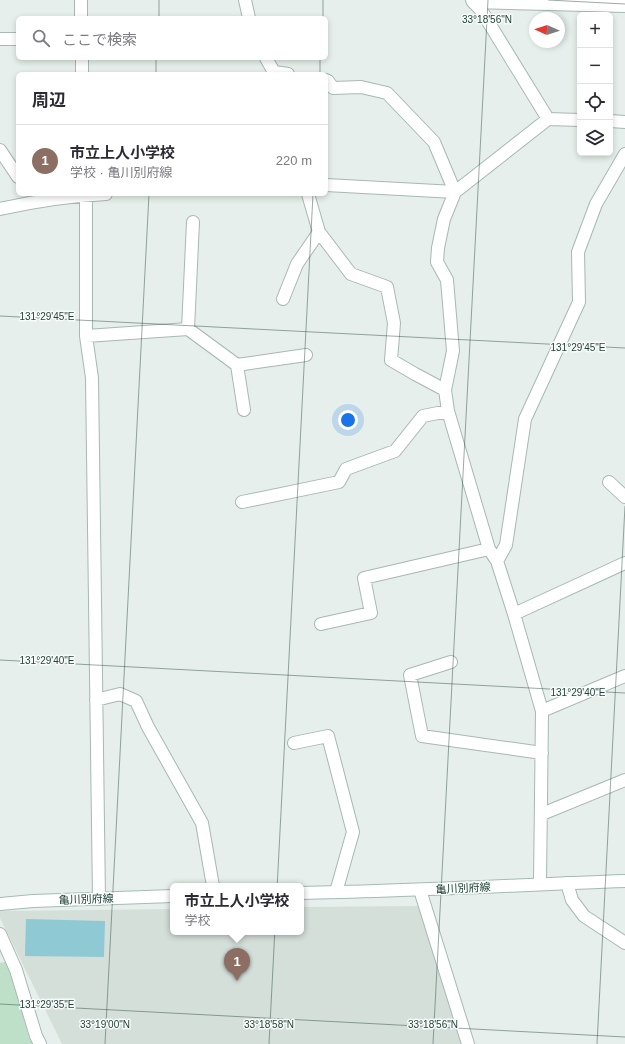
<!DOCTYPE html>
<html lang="ja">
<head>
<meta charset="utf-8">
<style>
	body { margin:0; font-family:Arial,"Noto Sans JP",sans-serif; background:#f7f7f7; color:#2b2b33 }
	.controls { position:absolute; right:12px; top:12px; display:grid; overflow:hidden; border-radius:6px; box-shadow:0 2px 6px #0003 }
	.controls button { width:36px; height:36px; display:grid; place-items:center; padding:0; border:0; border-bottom:1px solid #e1e1e2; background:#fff; color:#2b2b33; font:20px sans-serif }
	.compass { position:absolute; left:529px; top:12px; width:36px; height:36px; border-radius:50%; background:#fff; box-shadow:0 2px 6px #0003; rotate:273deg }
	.you { position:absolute; left:348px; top:420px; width:14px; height:14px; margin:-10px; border:3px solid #fff; border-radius:50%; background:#1a73e8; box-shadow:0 0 0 6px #1a73e833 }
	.badge { display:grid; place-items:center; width:26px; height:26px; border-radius:50%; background:#b45309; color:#fff; font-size:13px; font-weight:700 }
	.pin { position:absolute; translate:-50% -33px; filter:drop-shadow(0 1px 2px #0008) }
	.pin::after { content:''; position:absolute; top:21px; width:14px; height:12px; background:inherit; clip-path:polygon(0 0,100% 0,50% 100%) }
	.popup { position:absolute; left:170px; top:883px; width:134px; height:52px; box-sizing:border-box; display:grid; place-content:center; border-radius:6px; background:#fff; filter:drop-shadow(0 1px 3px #0005); font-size:13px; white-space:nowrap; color:#7c7c81 }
	.popup b { font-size:15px; color:#2b2b33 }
	.popup::after { content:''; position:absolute; left:50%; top:100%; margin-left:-8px; border:8px solid transparent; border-top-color:#fff }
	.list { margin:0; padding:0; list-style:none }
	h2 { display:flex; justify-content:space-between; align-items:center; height:52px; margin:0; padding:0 16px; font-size:17px }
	h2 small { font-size:13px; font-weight:400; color:#7c7c81 }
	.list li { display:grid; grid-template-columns:26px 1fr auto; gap:12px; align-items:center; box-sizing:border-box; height:72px; padding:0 16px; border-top:1px solid #e1e1e2 }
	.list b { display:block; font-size:15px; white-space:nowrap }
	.list p { margin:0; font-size:13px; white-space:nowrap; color:#7c7c81 }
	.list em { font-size:13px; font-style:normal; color:#7c7c81 }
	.icon { flex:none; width:22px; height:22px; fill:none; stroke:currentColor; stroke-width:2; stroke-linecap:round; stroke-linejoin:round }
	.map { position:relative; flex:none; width:625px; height:1044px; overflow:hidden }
	.search { position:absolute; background:#fff; box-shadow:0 2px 6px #0003; left:16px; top:16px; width:312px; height:44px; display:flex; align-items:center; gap:10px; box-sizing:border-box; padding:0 14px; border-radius:6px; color:#7c7c81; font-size:15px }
	.panel { position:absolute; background:#fff; box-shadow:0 2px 6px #0003; left:16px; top:72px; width:312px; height:124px; border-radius:6px }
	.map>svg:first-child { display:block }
	.built { fill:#d4dfda }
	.green { fill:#bfe0c8 }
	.water { fill:#8ec9d4 }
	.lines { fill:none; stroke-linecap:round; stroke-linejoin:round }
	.street-casing { stroke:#a8b8b2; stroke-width:14 }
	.secondary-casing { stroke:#a4bbb3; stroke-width:14 }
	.street { stroke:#fff; stroke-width:12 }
	.secondary { stroke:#fff; stroke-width:12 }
	.ticks { fill:none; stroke:#24423a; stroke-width:1; stroke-opacity:0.45 }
	.labels { text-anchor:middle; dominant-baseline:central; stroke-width:3; stroke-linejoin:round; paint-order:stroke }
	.street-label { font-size:11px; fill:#24423a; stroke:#f7fbf9 }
	.ticks-label { font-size:10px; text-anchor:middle; fill:#24423a; stroke:#f7fbf9; stroke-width:3; stroke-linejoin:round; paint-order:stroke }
</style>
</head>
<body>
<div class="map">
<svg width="625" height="1044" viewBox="0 0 625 1044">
	<rect width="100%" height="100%" fill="#e6efeb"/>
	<path class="built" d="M419,906l43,138h-400l-62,-126v-7l173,-2v23h128v-25z"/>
	<path class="green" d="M8,961l21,77 4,6h-33v-81z"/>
	<path class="water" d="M26,919l79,2 -1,36 -79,-1z"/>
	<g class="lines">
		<g class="street-casing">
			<path id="street" d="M245,0l4,18
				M472,0l1,2 8,8 67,109
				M473,2l152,4
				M81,18v-18
				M0,39h18
				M82,58v16
				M266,58l9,16
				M274,72l14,2
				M326,80l2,1 5,7 28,-1 26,6 47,49 21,50 -11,27 -6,29 -1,14 10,18 6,71 -8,39 3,21 41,138 8,12
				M610,121l15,1
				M0,150l18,27
				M326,185l129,7 93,-73 32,1
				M86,194v142l6,42 7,521
				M308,194l11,38 32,42 36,13 7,36 -3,37 24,14 30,16
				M0,209c35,-8 70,-13 106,-15
				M283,299l14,-35 22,-32
				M188,329l5,-107
				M86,336l102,-7 49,36 69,-10
				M237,365l7,45
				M609,482l16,15
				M242,502l97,-20 7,-13 49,-18 28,-35 25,-5
				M514,614l111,-51
				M321,624l50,-11 -7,-35 125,-29
				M451,662l-41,13 12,61 120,17
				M96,700l24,-6 16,7 12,26 54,96 11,63
				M542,711l83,-35
				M294,743l34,-7 25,96 -17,60
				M542,814l83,-34
				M540,883l2,-172 -28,-97 -17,-53 9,-16 19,-126 54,-117 -1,-50 18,-48 29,-50
				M567,883l5,17 12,16 41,27
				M420,890l48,154
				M0,934l16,36 20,66 4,8"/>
		</g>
		<g class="secondary-casing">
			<path id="secondary" d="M301,893c108,-2 216,-8 324,-12
				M0,904l33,-3 140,-5"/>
		</g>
		<use href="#street" class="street"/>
		<use href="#secondary" class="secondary"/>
	</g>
	<path class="ticks" d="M548,0l77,4M159,18v-18M323,18v-18M156,74v-16M320,74v-16M0,316l625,32M0,660l625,33M0,1004l625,33M105,1044l44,-850M269,1044l44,-850M433,1044l55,-1044M597,1044l28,-538"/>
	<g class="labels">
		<g class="street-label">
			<text transform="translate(463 888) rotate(-3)">亀川別府線</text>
			<text transform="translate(86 899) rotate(-2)">亀川別府線</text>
		</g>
	</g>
	<g class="ticks-label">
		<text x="487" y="23">33°18'56"N</text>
		<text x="47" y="320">131°29'45"E</text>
		<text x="578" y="351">131°29'45"E</text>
		<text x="47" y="664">131°29'40"E</text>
		<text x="578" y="696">131°29'40"E</text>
		<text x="47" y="1008">131°29'35"E</text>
		<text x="105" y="1028">33°19'00"N</text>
		<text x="269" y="1028">33°18'58"N</text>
		<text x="433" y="1028">33°18'56"N</text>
	</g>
</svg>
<div class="controls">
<button>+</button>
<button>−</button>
<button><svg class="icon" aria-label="locate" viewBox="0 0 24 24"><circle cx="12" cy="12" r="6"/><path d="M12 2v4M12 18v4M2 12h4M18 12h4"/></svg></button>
<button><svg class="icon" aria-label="layers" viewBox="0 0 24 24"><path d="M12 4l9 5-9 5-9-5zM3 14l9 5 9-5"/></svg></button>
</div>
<svg class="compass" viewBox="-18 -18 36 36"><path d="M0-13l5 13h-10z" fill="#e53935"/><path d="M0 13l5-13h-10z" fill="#7c7c81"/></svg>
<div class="you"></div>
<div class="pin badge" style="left:237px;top:981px;background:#8d6e63">1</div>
<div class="popup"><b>市立上人小学校</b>学校</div>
<div class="search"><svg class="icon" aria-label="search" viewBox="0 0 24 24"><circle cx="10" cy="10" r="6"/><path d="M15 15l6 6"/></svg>ここで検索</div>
<section class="panel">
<h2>周辺<small></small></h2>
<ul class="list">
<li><span class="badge" style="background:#8d6e63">1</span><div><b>市立上人小学校</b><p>学校 · 亀川別府線</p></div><em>220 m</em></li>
</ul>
</section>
</div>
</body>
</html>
